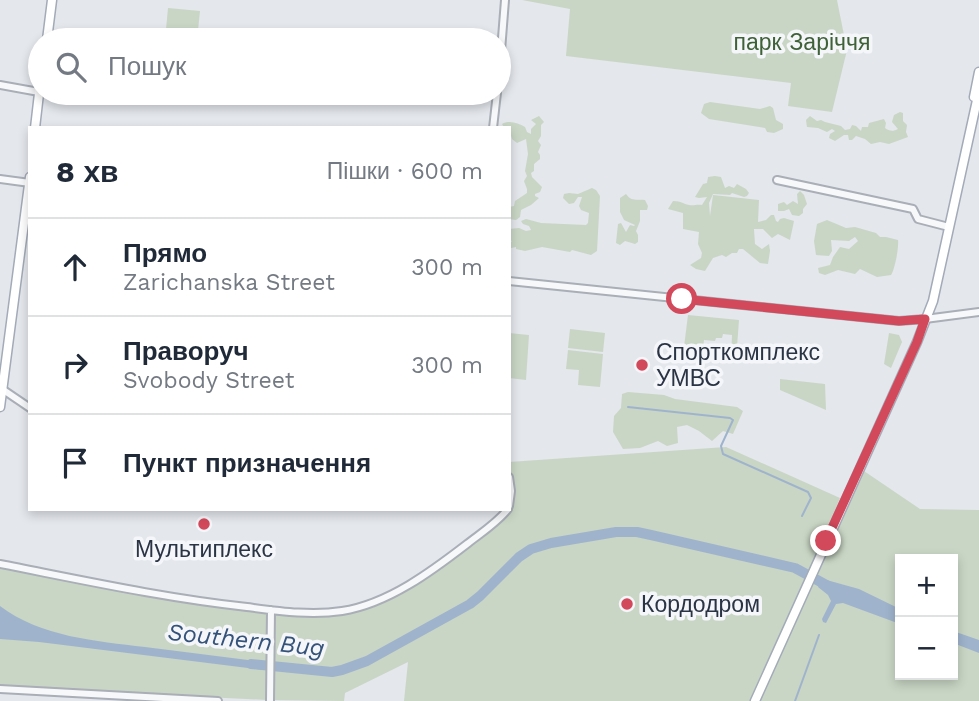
<!DOCTYPE html>
<html lang="uk">
<head>
<meta charset="utf-8">
<style>
	body { margin:0; font-family:"Work Sans",sans-serif; background:#f2f2f3; color:#1f2937 }
	.controls { position:absolute; right:21px; bottom:21px; display:grid; overflow:hidden; border-radius:0px; box-shadow:0 4px 10px #0003 }
	.controls button { width:63px; height:63px; display:grid; place-items:center; padding:0; border:0; border-bottom:2px solid #e0e1e3; background:#fff; color:#1f2937; font:35px sans-serif }
	.stop { position:absolute; width:21px; height:21px; margin:-16px; border:5px solid #d1495b; border-radius:50%; background:#fff }
	.stop.end { background:#d1495b; border-color:#fff; box-shadow:0 2px 7px #0008 }
	.list { margin:0; padding:0; list-style:none }
	h2 { display:flex; justify-content:space-between; align-items:center; height:91px; margin:0; padding:0 28px; font-size:30px }
	h2 small { font-size:23px; font-weight:400; color:#747a83 }
	.list li { display:grid; grid-template-columns:46px 1fr auto; gap:21px; align-items:center; box-sizing:border-box; height:98px; padding:0 28px; border-top:2px solid #e0e1e3 }
	.list b { display:block; font-size:26px; white-space:nowrap }
	.list p { margin:0; font-size:23px; white-space:nowrap; color:#747a83 }
	.list em { font-size:23px; font-style:normal; color:#747a83 }
	.icon { flex:none; width:38px; height:38px; fill:none; stroke:currentColor; stroke-width:2; stroke-linecap:round; stroke-linejoin:round }
	.map { position:relative; flex:none; width:979px; height:701px; overflow:hidden }
	.search { position:absolute; background:#fff; box-shadow:0 4px 10px #0003; left:28px; top:28px; width:483px; height:77px; display:flex; align-items:center; gap:18px; box-sizing:border-box; padding:0 24px; border-radius:38px; color:#747a83; font-size:26px }
	.panel { position:absolute; background:#fff; box-shadow:0 4px 10px #0003; left:28px; top:126px; width:483px; height:385px; border-radius:0px }
	.map>svg:first-child { display:block }
	.green { fill:#c9d6c5; fill-rule:evenodd }
	.water { fill:#9fb4cc }
	.lines { fill:none; stroke-linecap:round; stroke-linejoin:round }
	.stream { stroke:#9fb4cc; stroke-width:2 }
	.river { stroke:#9fb4cc; stroke-width:10 }
	.minor-casing { stroke:#a9aeb7; stroke-width:10 }
	.major-casing { stroke:#a3abb8; stroke-width:11 }
	.minor { stroke:#f7f8fa; stroke-width:6 }
	.major { stroke:#fff; stroke-width:8 }
	.route { stroke:#d1495b; stroke-width:9 }
	.poi-dot { fill:#d1495b; stroke:#f4f6f9; stroke-width:2.5 }
	.labels { text-anchor:middle; dominant-baseline:central; stroke-width:7; stroke-linejoin:round; paint-order:stroke }
	.park-label { font-size:23px; fill:#3f6138; stroke:#f4f6f9 }
	.poi-label { font-size:23px; fill:#2b3445; stroke:#f4f6f9; text-anchor:start }
	.water-label { font-size:24px; font-style:italic; fill:#34527a; stroke:#f4f6f9 }
</style>
</head>
<body>
<div class="map">
<svg width="979" height="701" viewBox="0 0 979 701">
	<rect width="100%" height="100%" fill="#e4e7ec"/>
	<path class="green" d="M522,0h315l10,50 -15,62 -44,-6 3,-23 -225,-27 4,-47z
		M168,8l32,3 -3,29h-32z
		M710,102l50,7 10,-3 3,2 3,12 7,4v5l-9,4 -7,-1 -2,-4 -56,-9 -8,-6 3,-9z
		M900,112l3,1v8l4,4 -1,7 2,5 -19,7 -9,-2 -9,2 -6,-5 -9,-3 -4,4h-3l-1,-5h-4l-9,6 -6,-3 1,-4 5,-3 -3,-2 -5,3 -9,-4 -11,-1 -1,-7 4,-4 7,5 4,-1 4,2 16,4 4,4 5,-1 2,-4 4,1 5,5 1,-4h6l1,-4 15,-4 2,4 -1,5c4,3 8,4 13,1l-6,-7 2,-7z
		M539,116l5,6 -3,3v11l-3,5 3,4 -3,7 2,3v4l-6,5v7l-3,2 1,4 10,10 -2,5 -5,2v2l4,2 -8,7 -10,5 -1,7 -4,3 -7,-1v-12l5,-1 1,-5 12,-8v-4l-3,-8 3,-5 -2,-5 3,-17 -2,-15 -9,4 -5,-4 -3,-11 -5,-1 -2,-3c7,-4 16,-1 23,3l2,5 4,2v-5l5,-5 -5,-4z
		M715,176l6,1 4,11 4,-2 5,2 3,-4 9,5 3,4 -2,3 -3,1 -12,-4 -2,2 -17,-1 -4,9 1,13 3,-21 46,5 -1,22 8,-2 5,-5h3l2,6 2,1 2,-3 4,-1 10,3 -4,19 -12,-6 -6,4 -9,-9h-9l1,15 7,5 7,-5 1,7 -2,13 -8,-1 -17,-14h-4l-2,4h-5l-6,4 -4,-2 -9,3 -8,13 -9,-2 -6,-4 11,-7 1,-5 -4,-9 1,-12 -16,-3v-16l-15,-4 5,-8c9,0 10,3 16,4 5,1 8,-1 13,0l5,-8 -8,1 -4,-1 8,-13 4,-1 1,-6z
		M592,188l4,2 4,6 -3,55 -6,4 -19,-5 -2,2 -28,-5 -17,4 -9,-2v-2l-5,1 -2,-4 3,-3 -3,-1v-11l10,-1 7,3 5,-1 -2,-4 -6,-2 -2,-3 5,-2 15,4 45,2 2,-2 1,-10 -8,-3 -2,-4 3,-9h-4l-4,6 -5,1 -6,-6 1,-4 5,-1 9,1z
		M800,191l4,4 3,9 -4,5v4l-4,3 -7,-1 -3,-6 -5,2h-6v-7l6,-2 3,3 6,-4 5,3 -1,-10z
		M626,194c6,8 10,5 19,6l3,6 -1,4h-7v11l-4,10 2,4v7l-3,2 -10,-3 -5,4 -4,-2 2,-19 3,-1 5,9 4,-7 4,1 1,-1 -11,-5 -4,-8v-14z
		M827,220l19,8 9,-1 21,6 4,4h6l12,3c1,7 -3,29 -7,35l-14,2 -17,-8 -5,5 -17,-4 -13,5 -6,-2 -1,-5 12,-3 3,-8 7,-10 9,2 9,-8 -3,-4 -6,4 -18,-1 1,11 -3,5 -13,-1 -2,-14 3,-17z
		M688,315l51,5 -3,40 -5,-1 1,-24 -9,-1 -1,4h-6l-1,3 -11,-1 -1,9 -19,-2z
		M570,329l35,4 -2,19 -35,-4z
		M509,333l20,2 -3,45 -17,-2z
		M889,333l10,2 3,7 -11,26 -7,-4z
		M568,350l35,4 -3,33 -22,-2 1,-15 -13,-1z
		M780,379l45,5 1,26 -46,-20z
		M628,392l36,3 11,4 62,8 6,4 -10,23 -10,-3 -11,10 -13,-10 -12,-6 -10,2 1,16 -11,3 -9,-5 -18,7 -17,1 -10,-17 1,-16 7,-8 1,-14z
		M726,447l114,51 -20,51 -68,152h-348l4,-39 -63,31 -1,8 -72,-1 1,-88c27,2 54,5 81,-1 40,-8 87,-44 120,-69 11,-8 30,-21 36,-32 8,-14 1,-34 -1,-48z
		M861,469l59,40 59,1v191h-221zM900,559h53v116h-53z
		M0,567l196,37 73,8 -2,88 -267,-13z"/>
	<path class="water" d="M823,579l36,10 41,20v15l-57,-21 -7,1 -10,19 -3,-1 -1,-3 9,-18 -3,-6 -10,-8 3,-7z
		M0,606c41,31 96,35 145,41 40,5 79,10 119,15v8l-225,-28 -39,-3z
		M953,631l26,9v13l-26,-10z"/>
	<g class="lines">
		<path class="stream" d="M628,407l102,11 3,2 -12,26 2,8 85,38 3,6 -9,18
			M795,701l24,-66"/>
		<path class="river" d="M251,664l81,8 10,-2 25,-9 103,-57 10,-8 39,-39 12,-8 20,-6 65,-11h21l14,3 144,33 35,19"/>
		<g class="minor-casing">
			<path id="minor" d="M499,76l6,-76
				M0,85l39,7
				M493,128l4,-35
				M0,179l30,4
				M777,180l136,29 5,10 27,7
				M509,281l390,40 26,-2 54,-7
				M2,389l28,19
				M509,477l2,14 -2,15
				M0,564c82,16 164,34 247,43 31,4 64,9 95,4 46,-7 90,-40 125,-67 14,-11 30,-21 41,-35
				M0,689l218,12
				M270,701l1,-91"/>
		</g>
		<g class="major-casing">
			<path id="major" d="M47,40l5,-40
				M974,97l5,-25
				M35,128l5,-43
				M0,407l30,-230
				M755,701l162,-359 16,-41 46,-210"/>
		</g>
		<use href="#minor" class="minor"/>
		<use href="#major" class="major"/>
	</g>
	<g class="lines">
		<path class="route" d="M682,299l217,22 26,-2 -8,23 -91,199"/>
	</g>
	<g class="poi-dot">
		<circle cx="642" cy="365" r="7"/>
		<circle cx="204" cy="524" r="7"/>
		<circle cx="627" cy="604" r="7"/>
	</g>
	<g class="labels">
		<g class="park-label">
			<text x="802" y="42">парк Заріччя</text>
		</g>
		<g class="poi-label">
			<text x="656" y="352">Спорткомплекс<tspan x="656" dy="26">УМВС</tspan></text>
			<text x="204" y="549" text-anchor="middle">Мультиплекс</text>
			<text x="641" y="604">Кордодром</text>
		</g>
		<g class="water-label">
			<text transform="translate(246 640) rotate(6)">Southern Bug</text>
		</g>
	</g>
</svg>
<div class="controls">
<button>+</button>
<button>−</button>
</div>
<div class="stop" style="left:682px;top:299px"></div>
<div class="stop end" style="left:826px;top:541px"></div>
<div class="search"><svg class="icon" aria-label="search" viewBox="0 0 24 24"><circle cx="10" cy="10" r="6"/><path d="M15 15l6 6"/></svg>Пошук</div>
<section class="panel">
<h2>8 хв<small>Пішки · 600 m</small></h2>
<ul class="list">
<li><svg class="icon" aria-label="ahead" viewBox="0 0 24 24"><path d="M12 20V5M6 11l6-6 6 6"/></svg><div><b>Прямо</b><p>Zarichanska Street</p></div><em>300 m</em></li>
<li><svg class="icon" aria-label="right" viewBox="0 0 24 24"><path d="M7 20v-9h11M14 6l5 5-5 5"/></svg><div><b>Праворуч</b><p>Svobody Street</p></div><em>300 m</em></li>
<li><svg class="icon" aria-label="arrive" viewBox="0 0 24 24"><path d="M6 21V4h12l-3 4 3 4H6"/></svg><div><b>Пункт призначення</b></div></li>
</ul>
</section>
</div>
</body>
</html>
